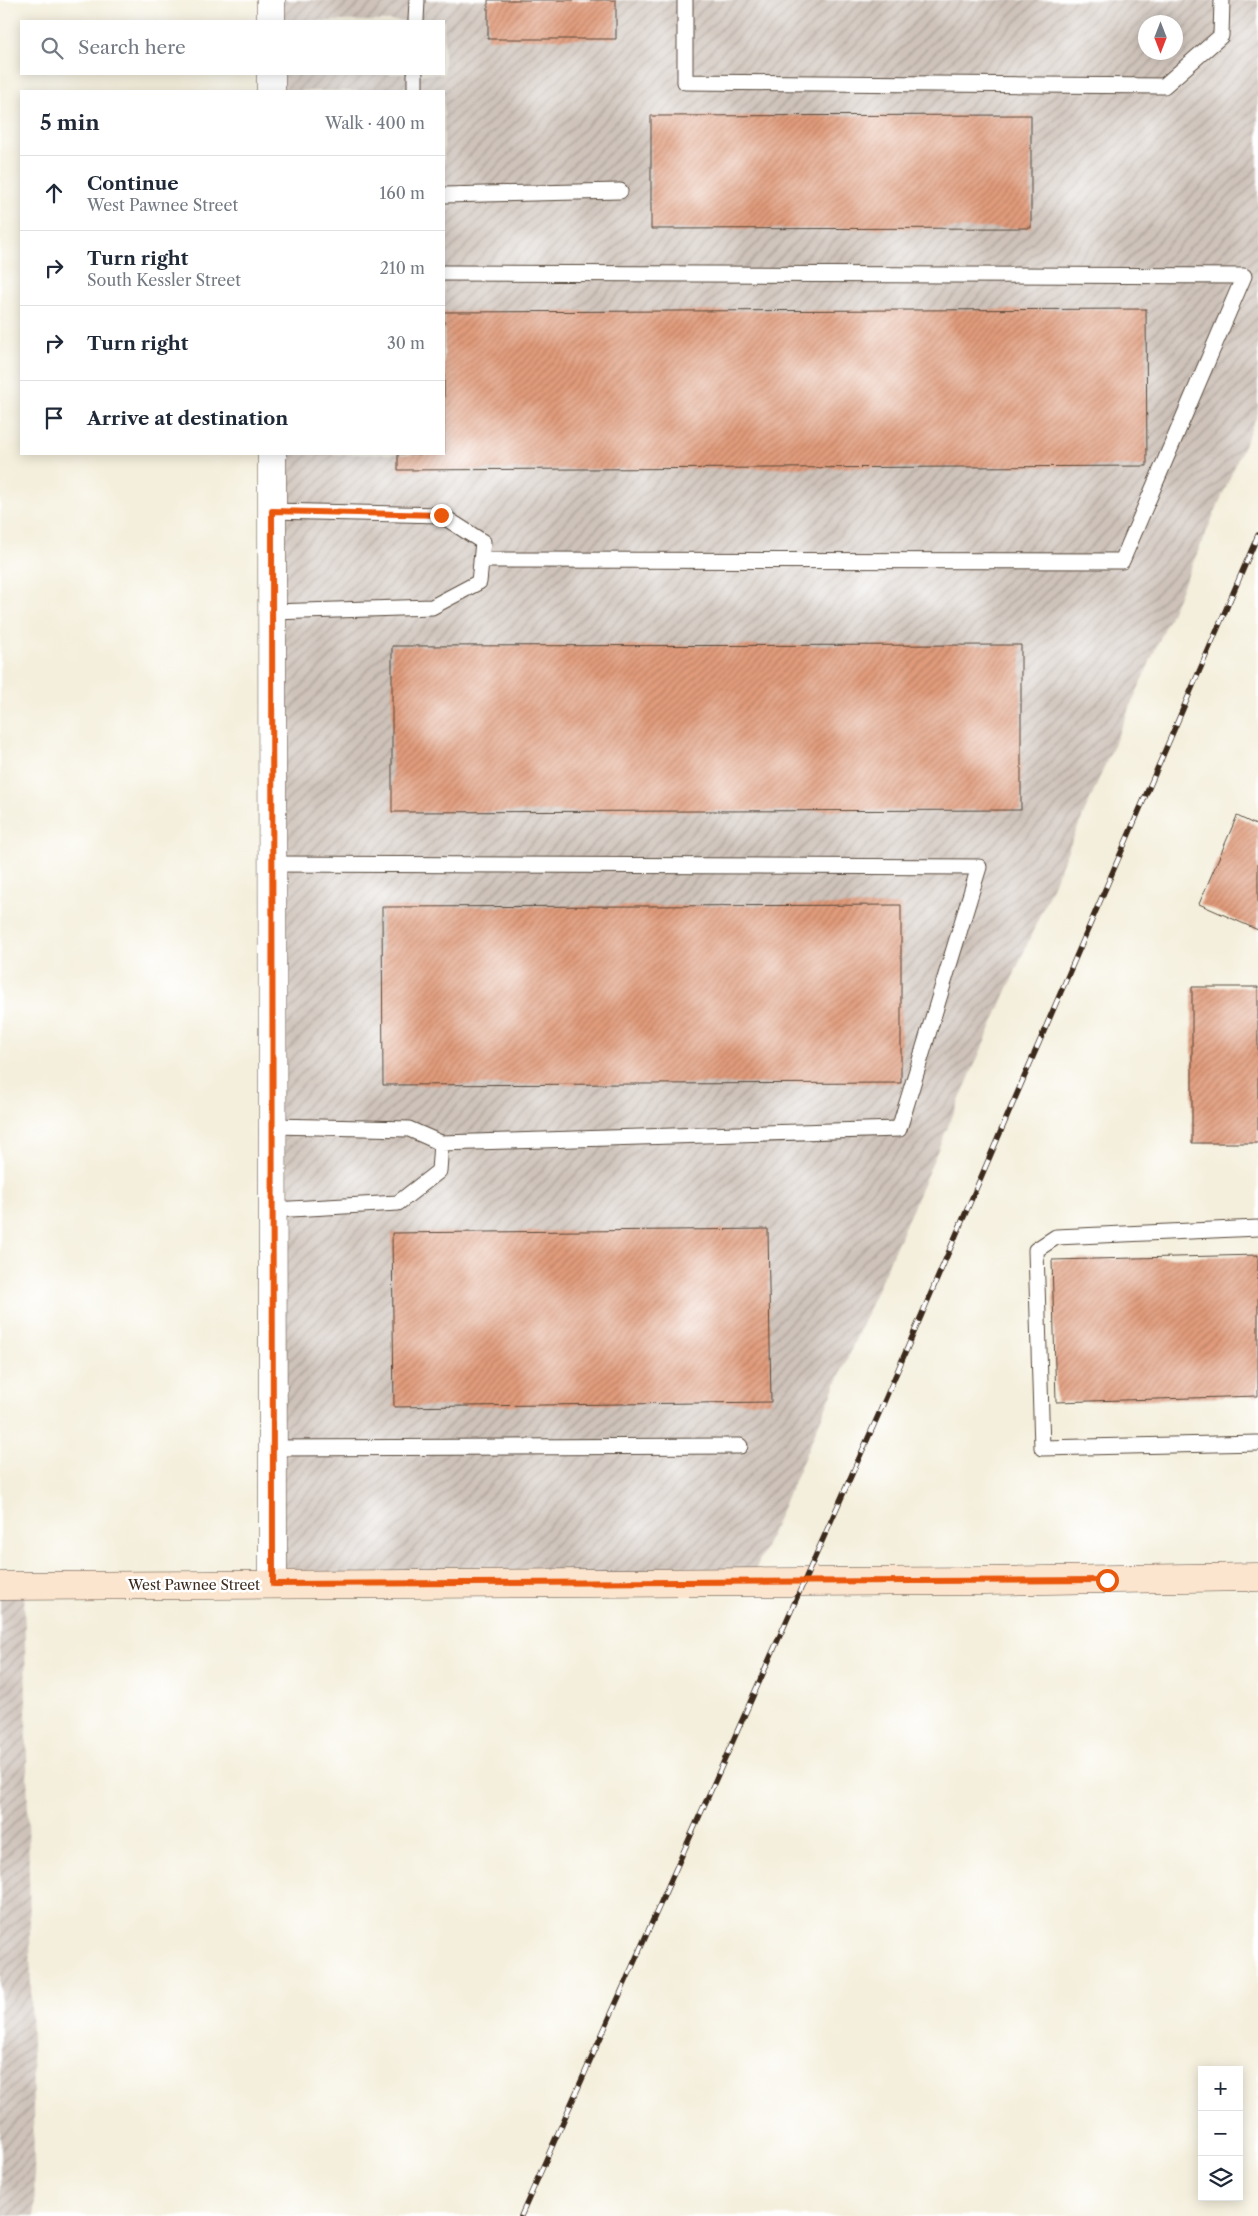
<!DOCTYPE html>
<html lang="en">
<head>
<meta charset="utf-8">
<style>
	body { margin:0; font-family:"Libre Caslon Text",serif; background:#f6f6f7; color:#1f2937 }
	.controls { position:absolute; right:15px; bottom:15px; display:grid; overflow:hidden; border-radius:0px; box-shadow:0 2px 12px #0003 }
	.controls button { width:45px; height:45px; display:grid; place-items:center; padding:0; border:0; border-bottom:1px solid #e0e1e3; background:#fff; color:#1f2937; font:25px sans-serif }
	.compass { position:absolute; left:1138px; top:15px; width:45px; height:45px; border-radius:50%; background:#fff; box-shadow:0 2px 12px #0003; rotate:180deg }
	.stop { position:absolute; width:15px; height:15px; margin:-11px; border:4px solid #ea580c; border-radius:50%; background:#fff }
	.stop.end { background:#ea580c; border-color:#fff; box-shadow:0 1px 5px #0008 }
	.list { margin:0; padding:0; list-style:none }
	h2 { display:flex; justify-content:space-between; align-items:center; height:65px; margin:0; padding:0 20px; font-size:21px }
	h2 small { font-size:16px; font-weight:400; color:#747a83 }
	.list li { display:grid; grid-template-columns:32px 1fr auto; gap:15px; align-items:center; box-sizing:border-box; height:75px; padding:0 20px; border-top:1px solid #e0e1e3 }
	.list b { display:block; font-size:19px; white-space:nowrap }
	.list p { margin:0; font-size:16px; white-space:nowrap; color:#747a83 }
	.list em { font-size:16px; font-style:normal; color:#747a83 }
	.icon { flex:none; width:28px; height:28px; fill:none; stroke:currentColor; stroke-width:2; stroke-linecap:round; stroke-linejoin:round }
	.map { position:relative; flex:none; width:1258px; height:2216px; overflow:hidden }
	.search { position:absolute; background:#fff; box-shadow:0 2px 12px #0003; left:20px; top:20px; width:425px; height:55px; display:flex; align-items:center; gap:12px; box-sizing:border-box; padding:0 18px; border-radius:0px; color:#747a83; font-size:19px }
	.panel { position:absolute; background:#fff; box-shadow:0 2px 12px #0003; left:20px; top:90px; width:425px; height:365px; border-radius:0px }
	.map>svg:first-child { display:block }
	.industrial { fill:url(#industrial-furrows); fill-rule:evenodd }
	.building { fill:url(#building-hatch) }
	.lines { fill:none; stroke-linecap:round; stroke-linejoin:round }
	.lane-casing { stroke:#57483a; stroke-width:17 }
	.street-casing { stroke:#57483a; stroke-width:29 }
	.secondary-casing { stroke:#57483a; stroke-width:29 }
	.lane { stroke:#fff; stroke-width:15 }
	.street { stroke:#fff; stroke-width:28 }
	.secondary { stroke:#fce5cf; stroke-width:28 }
	.rail-casing { stroke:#3b2a1e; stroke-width:5.5 }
	.rail { stroke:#fff; stroke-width:4; stroke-dasharray:11; stroke-linecap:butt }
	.route { stroke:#ea580c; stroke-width:6 }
	.labels { text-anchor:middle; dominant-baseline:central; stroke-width:5; stroke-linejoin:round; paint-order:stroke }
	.street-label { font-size:14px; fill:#3b2a1e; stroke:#fff }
</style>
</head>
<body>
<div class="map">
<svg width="1258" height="2216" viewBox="0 0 1258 2216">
	<defs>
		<pattern id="industrial-furrows" width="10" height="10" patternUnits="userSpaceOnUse" patternTransform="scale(1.25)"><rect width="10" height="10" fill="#cec2b9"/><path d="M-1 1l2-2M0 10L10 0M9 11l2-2" fill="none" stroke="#a89e96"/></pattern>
		<pattern id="building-hatch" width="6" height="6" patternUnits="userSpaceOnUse" patternTransform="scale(1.25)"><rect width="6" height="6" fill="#e19b7b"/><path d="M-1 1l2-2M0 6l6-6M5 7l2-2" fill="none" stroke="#b87f64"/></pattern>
	</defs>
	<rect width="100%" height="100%" fill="#fff"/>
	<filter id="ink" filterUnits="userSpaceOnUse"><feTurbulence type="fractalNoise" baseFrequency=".02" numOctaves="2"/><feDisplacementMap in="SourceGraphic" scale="10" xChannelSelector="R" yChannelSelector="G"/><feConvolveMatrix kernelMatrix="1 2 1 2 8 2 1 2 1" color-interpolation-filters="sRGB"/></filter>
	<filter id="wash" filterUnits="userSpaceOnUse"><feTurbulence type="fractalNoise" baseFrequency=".0096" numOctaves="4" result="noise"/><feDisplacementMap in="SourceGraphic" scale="20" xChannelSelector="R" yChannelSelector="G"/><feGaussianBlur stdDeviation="1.12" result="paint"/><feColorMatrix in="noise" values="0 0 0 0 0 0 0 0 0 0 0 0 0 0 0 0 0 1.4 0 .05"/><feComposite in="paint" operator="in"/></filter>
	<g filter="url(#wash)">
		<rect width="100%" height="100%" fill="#f4efdc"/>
		<path class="industrial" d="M271,0h987v413l-508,1169 -477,2 -1,-1130h172v-363h-173v-17h173v-53h-173zM1146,22h30v30h-30z
			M0,1586h24l11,630h-35z"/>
		<g id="blocks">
			<path class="building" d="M488,0h128v39h-128z
				M1031,115v113l-380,1v-113z
				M1146,309l1,157 -749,4v-16h46v-142z
				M1021,645v165l-629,2v-166z
				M1237,816l21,10v104l-59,-26z
				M901,905v178l-518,2 -1,-178z
				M1192,987h66v156h-66z
				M768,1229l3,173 -377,5 -2,-174z
				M1258,1255v141l-202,6 -4,-142z"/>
		</g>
	</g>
	<g filter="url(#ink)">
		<use href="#blocks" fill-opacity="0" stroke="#57483a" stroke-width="1"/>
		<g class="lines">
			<g class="lane-casing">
				<path id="lane" d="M685,0v82l479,4 57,-50 1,-36
					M416,21l1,-21
					M415,91v-17
					M444,195l176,-4
					M444,273l800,3 -122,285 -641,-1
					M272,511l169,4 42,27 -4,40 -47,25 -160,5
					M272,864l707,3 -80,262 -458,14
					M273,1126l136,3 32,14 -2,28 -41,32 -125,7
					M1258,1228l-202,9 -20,13 6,198 216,-5
					M273,1448l467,-2"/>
			</g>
			<g class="street-casing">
				<path id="street" d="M271,0v21
					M271,74v17
					M272,454l1,1130"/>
			</g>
			<g class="secondary-casing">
				<path id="secondary" d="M0,1586l984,-5 274,-4"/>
			</g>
			<use href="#lane" class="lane"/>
			<use href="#street" class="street"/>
			<use href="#secondary" class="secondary"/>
			<g class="rail-casing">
				<path id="rail" d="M521,2216l360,-807 377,-874"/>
			</g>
			<use href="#rail" class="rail"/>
		</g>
	</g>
	<g class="lines" filter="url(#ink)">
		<path class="route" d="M441,515l-169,-4 1,1073 834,-4"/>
	</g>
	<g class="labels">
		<g class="street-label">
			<text x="194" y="1585">West Pawnee Street</text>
		</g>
	</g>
</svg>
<div class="controls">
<button>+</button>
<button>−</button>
<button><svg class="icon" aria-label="layers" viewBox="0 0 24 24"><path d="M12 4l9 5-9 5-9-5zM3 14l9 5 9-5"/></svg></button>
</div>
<svg class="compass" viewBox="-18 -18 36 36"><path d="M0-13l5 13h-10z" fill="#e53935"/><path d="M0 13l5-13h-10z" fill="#747a83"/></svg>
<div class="stop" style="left:1107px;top:1580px"></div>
<div class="stop end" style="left:441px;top:515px"></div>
<div class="search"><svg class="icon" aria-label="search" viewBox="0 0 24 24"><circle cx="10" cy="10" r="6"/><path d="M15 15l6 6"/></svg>Search here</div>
<section class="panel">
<h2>5 min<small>Walk · 400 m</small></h2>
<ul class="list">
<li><svg class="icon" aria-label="ahead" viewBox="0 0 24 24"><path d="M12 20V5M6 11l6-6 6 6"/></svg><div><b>Continue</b><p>West Pawnee Street</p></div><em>160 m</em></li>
<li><svg class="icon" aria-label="right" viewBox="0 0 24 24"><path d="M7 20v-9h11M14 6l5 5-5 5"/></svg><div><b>Turn right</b><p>South Kessler Street</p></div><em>210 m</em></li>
<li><svg class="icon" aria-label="right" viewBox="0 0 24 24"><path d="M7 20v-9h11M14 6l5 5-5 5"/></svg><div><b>Turn right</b></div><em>30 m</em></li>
<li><svg class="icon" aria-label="arrive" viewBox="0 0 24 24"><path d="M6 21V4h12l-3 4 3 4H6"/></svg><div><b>Arrive at destination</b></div></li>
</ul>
</section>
</div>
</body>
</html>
